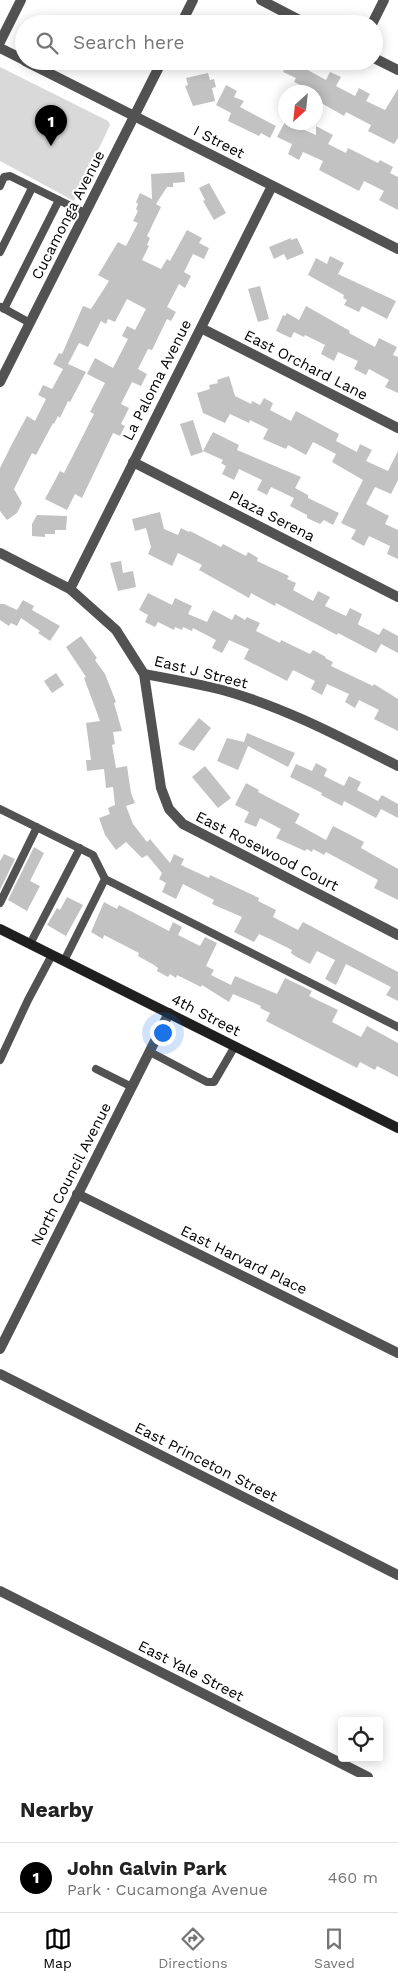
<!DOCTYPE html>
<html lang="en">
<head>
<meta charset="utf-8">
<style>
	body { margin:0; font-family:"Work Sans",sans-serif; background:#f6f6f6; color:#222 }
	.controls { position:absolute; right:15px; bottom:15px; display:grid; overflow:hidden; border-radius:5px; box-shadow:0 2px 12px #0003 }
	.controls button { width:45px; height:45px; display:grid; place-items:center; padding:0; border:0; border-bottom:1px solid #e0e0e0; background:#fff; color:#222; font:25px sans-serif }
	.compass { position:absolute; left:278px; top:85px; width:45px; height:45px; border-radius:50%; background:#fff; box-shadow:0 2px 12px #0003; rotate:207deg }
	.you { position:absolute; left:162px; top:1032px; width:18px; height:18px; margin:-12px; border:4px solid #fff; border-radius:50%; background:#1a73e8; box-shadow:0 0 0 8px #1a73e833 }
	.badge { display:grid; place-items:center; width:32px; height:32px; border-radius:50%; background:#000; color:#fff; font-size:16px; font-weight:700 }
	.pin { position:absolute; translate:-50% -41px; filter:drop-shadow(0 1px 2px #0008) }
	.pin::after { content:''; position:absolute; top:26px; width:18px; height:15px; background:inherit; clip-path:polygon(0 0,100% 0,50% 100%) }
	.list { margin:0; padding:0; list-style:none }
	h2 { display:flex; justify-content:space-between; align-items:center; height:65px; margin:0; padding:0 20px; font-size:21px }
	h2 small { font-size:16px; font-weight:400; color:#767676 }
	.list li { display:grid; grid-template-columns:32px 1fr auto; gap:15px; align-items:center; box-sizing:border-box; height:70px; padding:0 20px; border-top:1px solid #e0e0e0 }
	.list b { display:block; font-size:19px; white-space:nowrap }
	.list p { margin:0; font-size:16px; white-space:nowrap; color:#767676 }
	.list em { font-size:16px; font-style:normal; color:#767676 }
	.icon { flex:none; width:28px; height:28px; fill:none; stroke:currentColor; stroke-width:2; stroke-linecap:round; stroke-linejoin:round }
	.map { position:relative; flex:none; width:398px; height:1777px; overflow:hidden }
	.search { position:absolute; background:#fff; box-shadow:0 2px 12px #0003; left:15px; right:15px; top:15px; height:55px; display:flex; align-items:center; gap:12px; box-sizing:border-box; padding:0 18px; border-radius:28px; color:#767676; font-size:19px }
	.sheet { height:135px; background:#fff }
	nav { display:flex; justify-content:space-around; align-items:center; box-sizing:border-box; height:70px; border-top:1px solid #e0e0e0; background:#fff; font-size:14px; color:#767676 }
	nav a { display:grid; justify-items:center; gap:2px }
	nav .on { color:#000 }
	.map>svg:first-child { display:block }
	.green { fill:#d9d9d9 }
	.building { fill:#c2c2c2 }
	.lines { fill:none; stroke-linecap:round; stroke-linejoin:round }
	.service { stroke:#525252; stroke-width:8 }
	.minor { stroke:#525252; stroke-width:10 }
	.tertiary { stroke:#525252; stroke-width:10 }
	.secondary { stroke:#1f1f1f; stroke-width:10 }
	.labels { text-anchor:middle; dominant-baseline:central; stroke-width:4.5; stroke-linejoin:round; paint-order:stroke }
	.street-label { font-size:15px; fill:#000; stroke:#fff }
</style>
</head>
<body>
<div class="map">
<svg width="398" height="1777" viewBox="0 0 398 1777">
	<rect width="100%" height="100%" fill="#fff"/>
	<path class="green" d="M0,67l108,54 2,4 -36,76 -74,-40z"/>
	<path class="building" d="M289,61h19l-4,7 22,12 4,-8 11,5 -5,9 19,10 4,-8 11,6 -4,7 19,9 13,-21v49l-4,6 -26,-13 3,-6 -25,-13 -2,4 -28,-16v-8l-22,-10 2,-4 -13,-6z
		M208,73l2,7 4,-1 2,8 -4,1 3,13 -22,5 -8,-20 3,-1 -2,-7z
		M226,85l11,6 -3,6 10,4 -4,6 36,19 -6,12 -9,-5 -2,3 -31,-15 3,-8 -15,-8z
		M286,120v2l30,13v-9l17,9 -5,9 18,9 2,-5 30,15 2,-3 13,7 -3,6 8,4v33l-19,-10 5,-9 -20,-10 -5,10 -40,-21 4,-9 -20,-9 -4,8 -11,-6 4,-10 -15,-7z
		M184,172l1,10 -12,1v4h-6l-11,17 5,3 -14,29 3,2 -3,7 2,1 -7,14 19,9 6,-10 3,2 17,-31 15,8 -3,5 10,5 -5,11 -11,-5 -9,18 7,4 -6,12 -6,-4 -12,23 9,5 -5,9 -4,-2 -15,31 -4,-1 -10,20 9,5 -6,12 -9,-4 -11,22 8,4 -8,16 4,2 -5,10 -7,-3 -31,65 -7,-4 -8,16 -22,-11 15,-28 4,2 30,-59 -4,-2 15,-29 -18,-9 8,-16 18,10 15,-29 -6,-3 5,-10 8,4 11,-21 -19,-10 -12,23 -7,-3 -2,5 -5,-3 -13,26 -9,-4 -11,21 18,8 -16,30 -2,-1 -8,17 -2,-2 -4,8 -1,-1 -17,32 -4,-2 -18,36 8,14 -5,10 -10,7 -7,-9v-43l13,-26 14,-26 8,5 11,-22 -8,-4 5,-10 9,4 11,-20 -10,-5 6,-11 3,1 21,-48 8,3 18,-28 -11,-6 20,-33 8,4 12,-23 -5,-2 5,-10 -2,-2 2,-5 -2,-2 4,-9 12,6 -1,-25z
		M209,183l17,30 -12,7 -11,-19 2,-1 -6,-12z
		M291,238v2l6,-2 7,15 -17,7 -3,-6 -10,5 -5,-12z
		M330,256l14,7 -6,11 58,27 -9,18 -25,-13 -3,6 -15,-7 3,-5 -4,-2 1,-3 -36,-20 8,-17 11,6z
		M260,286l9,33 -11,3 -10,-33z
		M306,306l44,25 -1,2 26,14 4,-9 18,9 -4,8 5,2v36l-13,-6 4,-7 -20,-11 -3,6 -12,-6 4,-8 -20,-9 -4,9 -13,-7 4,-9 -20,-10 -1,2 -10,-5 -3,6 -15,-7 7,-16 2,1 2,-3 12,7z
		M229,376l6,20 16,8 1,-3 8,4 4,-7 9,5 -3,7 21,11 5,-10 43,23 -3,7 21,11 3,-8 12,6 -6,11 22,10 10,-20v29l-7,14 -16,-7 -9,17 23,12 -4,8 13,6v29l-11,-5 3,-8 -21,-10 -5,10 -13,-7 5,-9 -15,-7 22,-43 -31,-18 4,-8 -23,-12 -7,13 -18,-10 -2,4 -23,-10 5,-10 -18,-9 -1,3 -19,-9 -5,9 -22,-10 -6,-20 13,-4 -1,-4 9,-2 -1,-3z
		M193,420l10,32 -12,4 -11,-32z
		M213,432l26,13 -2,5 64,27 -6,11 13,7v3l31,15 -6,12 -9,-5 -4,4 -13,-6v-3l-17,-9 4,-8 -23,-11 -4,8 -10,-5 5,-10 -23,-11 -5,11 -12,-6 4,-8 -5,-3 2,-3 -20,-9z
		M160,512l4,17 14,6 3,-7 8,4 1,-1 31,16 2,-3 23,12 2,-4 10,6 -1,3 32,15 -2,3 9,4 -3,7 20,11 5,-10 12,6 -5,9 21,10 4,-8 12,6 -4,10 1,1 20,10 4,-7 15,8v17l-17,-9 -5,9 -38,-20 -1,2 -61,-32 -1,3 -24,-13 -2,5 -50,-28 3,-5 -24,-12 -6,13 -24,-12 3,-7 -5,-19 -11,3 -3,-12z
		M37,515l30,1 -1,14h-11v4h-10v3l-13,-1v-12z
		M121,561l2,12 10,-2 3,16 -18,4 -8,-28z
		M148,593l24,12 3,-7 17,8 -4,8 19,8 6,-12 19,10 3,-6 10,6 2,-3 13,6 -4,8 24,12 1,-3 29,14 3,-4 13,7 -1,1 8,4 -2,4 42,20 1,-2 24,15v32l-24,-12 5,-9 -20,-10 -4,8 -10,-6 4,-8 -22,-10 -5,11 -11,-6 4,-8 -22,-11 -6,11 -43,-22 5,-10 -20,-9 -7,13 -10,-5 4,-8 -23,-12 -1,3 -9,-4 -1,3 -7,-3 -1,3 -16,-8 -3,5 -10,-5 3,-7 -9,-5z
		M23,600l11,6 -2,4 28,16 -10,15 -12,-8 2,-2 -19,-13 -4,8 -6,-3 -2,3 -9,-6v-16h4l13,6z
		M81,636l16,22 -2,2 10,14 11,28 -2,1 8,28 -9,1 2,12 -3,1 4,23 11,-2 4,27 4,10 -9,3 7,18 14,18 3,-3 20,24 4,-9 10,5 -3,6 28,13 1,-3 49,23 -1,3 18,9 -3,7 25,13 5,-8 95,50v29l-12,-6 5,-8 -45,-23 -10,21 -11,-6 10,-19 -18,-9 -7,13 -15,-8 -4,-3 1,-3 -20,-10 -13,-6 -5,8 -20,-10 8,-15 -30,-13 2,-4 -31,-16 -7,15 -14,-7 4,-9 -7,-4 3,-6 -15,-18 -5,3 -16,-16 -10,8 -11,-15 -6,-17 11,-4 -2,-6 7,-3 -2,-18 -7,1 -2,-19 -17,2 -1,-11h5l-5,-37 14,-2 -16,-43 2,-1 -20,-30z
		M56,673l8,12 -12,8 -8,-12z
		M199,718l12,10 -17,23 -16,-7z
		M247,733l48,20 -7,14 -40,-21 -10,24 -21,-9 10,-23 17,4z
		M316,763l11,6 -3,7 20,10 5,-10 12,6 -4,8 21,11 4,-6 16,9v14l-17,-9 -5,9 -32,-17 -2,5 -21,-11 1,-2 -32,-16 6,-13 16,7z
		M205,766l26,32 -13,10 -26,-31z
		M246,783l13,7 -1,2 42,22 -5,9 31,17 7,-14 31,16 -3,6 37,21v31l-24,-12 4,-8 -52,-28 -2,3 -11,-6 -1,3 -5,-3 -2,2 -29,-13 5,-9 -21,-11 -4,9 -12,-5 5,-10 -14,-7z
		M34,847l10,6 -14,28 10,5 -13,25 -19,-11z
		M4,854l11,5 -15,31v-29z
		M67,897l16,8 -17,31 -19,-11 10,-17 3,2z
		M104,902l13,7 2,-4 50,26 4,-9 9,5 -4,8 22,11 5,-9 12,6 -11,23 8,4 -3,5 20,10 4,-9 42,18 8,-16 27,13 -3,5 29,14 -6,12 29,15 6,-11 31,17v34l-21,-11 -2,4 -15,-8 -3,6 -91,-47 4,-8 -10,-5 1,-2 -28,-12 -4,8 -27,-17 -1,2 -24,-12 -1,3 -6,-4 -2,3 -11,-6 1,-3 -4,-3 -16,-9 1,-3 -35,-18 -1,4 -12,-7z"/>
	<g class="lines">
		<path class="service" d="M0,186l4,-9 6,-1 75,37
			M0,252l32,-64
			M1,307l29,16
			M4,309l55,-109
			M0,809l93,46 12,24 -41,82
			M105,879l293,148
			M0,903l37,-76
			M30,944l50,-96
			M150,1052l57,30h7l21,-36
			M0,1060l28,-60 24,-45
			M96,1069l36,18"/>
		<path class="minor" d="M261,0l46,24
			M372,24l12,-24
			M0,42l21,-42
			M0,48l24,12
			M374,58l24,12
			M25,61l373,188
			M201,328l197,100
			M133,462l265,135
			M0,553l70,36 46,41 28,44c27,5 55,10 82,17 60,17 116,47 172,75
			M70,589l202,-403
			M144,674l17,114 8,21 14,15 215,111
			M77,1194l321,159
			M0,1349l169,-336
			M0,1374l398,201
			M0,1591l368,186"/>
		<path class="tertiary" d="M181,24l12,-24
			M0,382l162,-321"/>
		<path class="secondary" d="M0,929l398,199"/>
	</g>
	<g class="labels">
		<g class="street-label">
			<text transform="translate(219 142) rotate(27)">I Street</text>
			<text transform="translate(68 215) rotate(-63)">Cucamonga Avenue</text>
			<text transform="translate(306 365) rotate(27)">East Orchard Lane</text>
			<text transform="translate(157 380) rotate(-63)">La Paloma Avenue</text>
			<text transform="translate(272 516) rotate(27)">Plaza Serena</text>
			<text transform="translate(201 672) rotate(14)">East J Street</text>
			<text transform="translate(267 851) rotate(27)">East Rosewood Court</text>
			<text transform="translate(206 1015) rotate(27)">4th Street</text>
			<text transform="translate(71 1174) rotate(-63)">North Council Avenue</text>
			<text transform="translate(244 1260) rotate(26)">East Harvard Place</text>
			<text transform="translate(206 1462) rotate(27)">East Princeton Street</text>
			<text transform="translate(191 1671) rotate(27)">East Yale Street</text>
		</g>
	</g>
</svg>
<div class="controls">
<button><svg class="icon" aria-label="locate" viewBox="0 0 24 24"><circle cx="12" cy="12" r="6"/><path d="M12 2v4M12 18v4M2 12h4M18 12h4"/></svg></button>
</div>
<svg class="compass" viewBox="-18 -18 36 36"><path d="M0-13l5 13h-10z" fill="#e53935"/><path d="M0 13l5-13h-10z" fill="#767676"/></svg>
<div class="you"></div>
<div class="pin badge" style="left:51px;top:146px">1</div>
<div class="search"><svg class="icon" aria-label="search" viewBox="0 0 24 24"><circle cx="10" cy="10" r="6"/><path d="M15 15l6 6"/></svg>Search here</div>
</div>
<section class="sheet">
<h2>Nearby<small></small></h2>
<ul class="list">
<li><span class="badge">1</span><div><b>John Galvin Park</b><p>Park · Cucamonga Avenue</p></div><em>460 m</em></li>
</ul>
</section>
<nav>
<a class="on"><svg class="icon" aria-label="map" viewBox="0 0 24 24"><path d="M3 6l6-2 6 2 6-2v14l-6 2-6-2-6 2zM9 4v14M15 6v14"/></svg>Map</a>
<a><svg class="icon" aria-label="directions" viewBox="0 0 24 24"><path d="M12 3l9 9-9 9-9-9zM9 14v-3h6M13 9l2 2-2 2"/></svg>Directions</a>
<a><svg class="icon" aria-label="saved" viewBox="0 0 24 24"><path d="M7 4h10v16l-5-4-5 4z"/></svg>Saved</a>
</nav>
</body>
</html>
